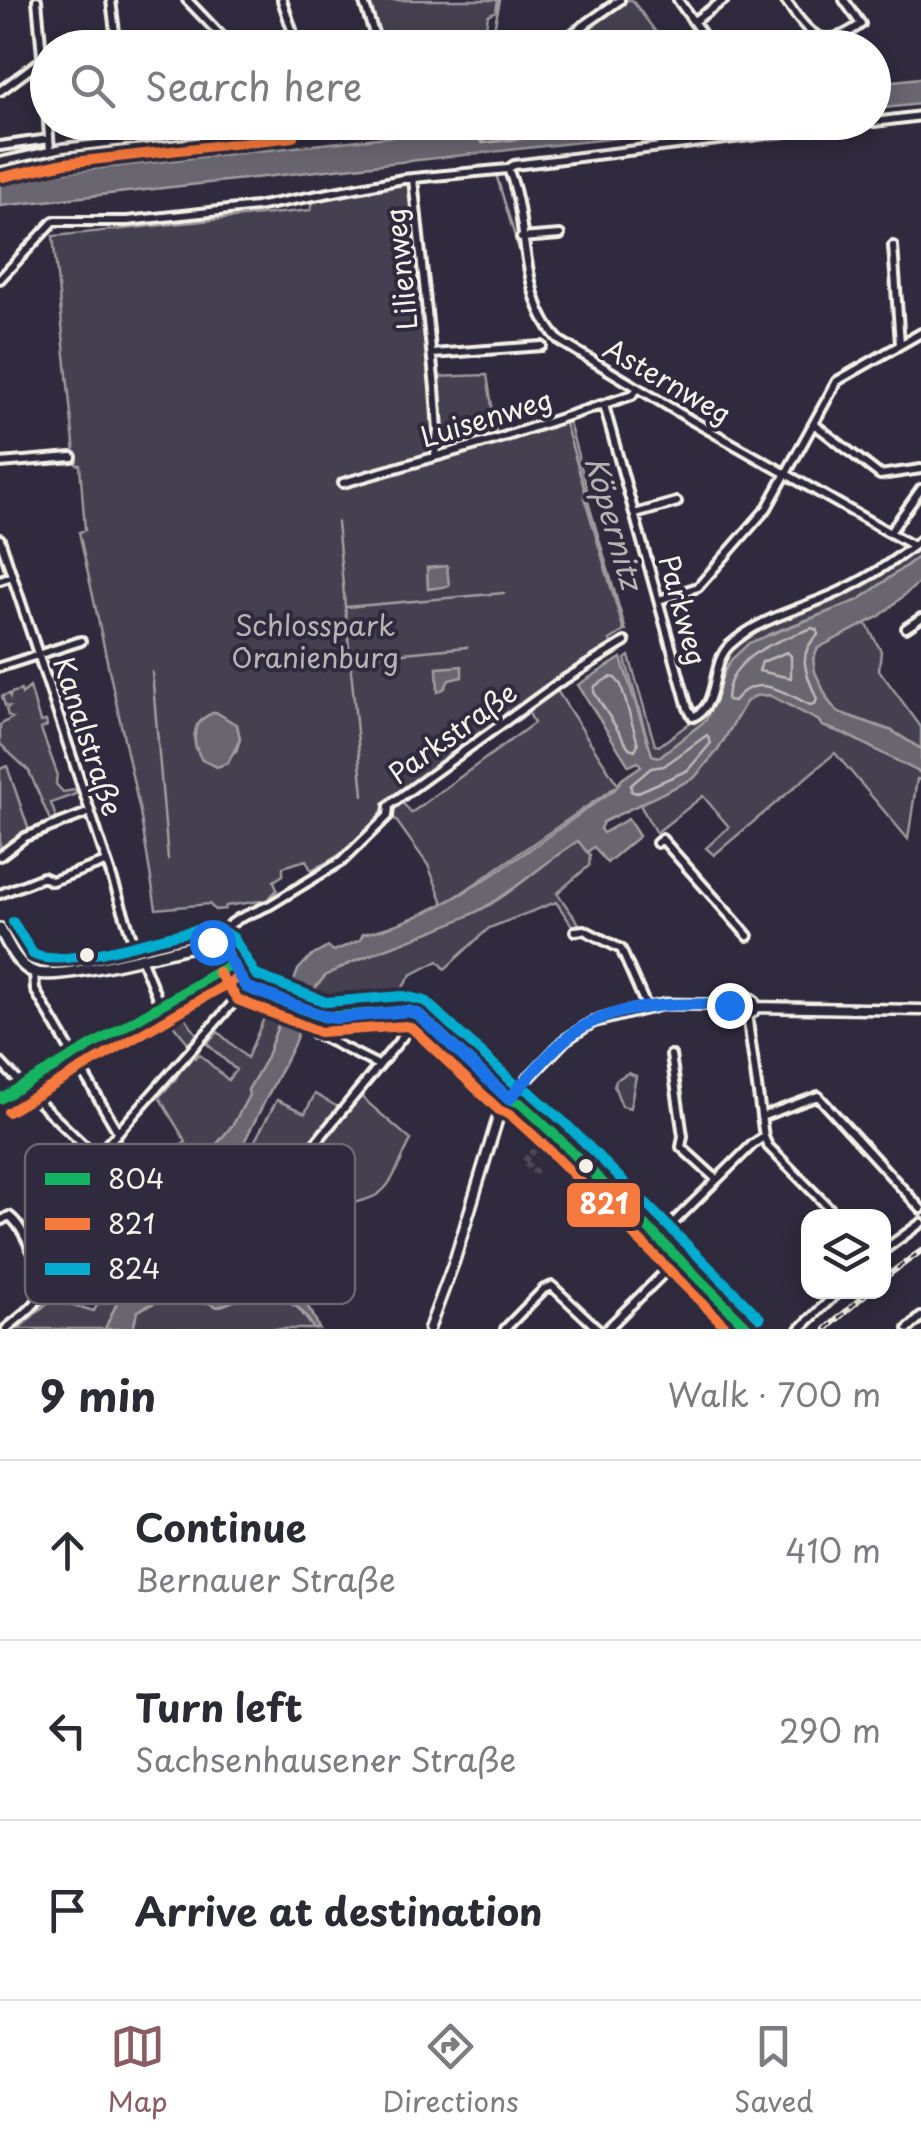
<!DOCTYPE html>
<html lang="en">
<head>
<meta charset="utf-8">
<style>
	body { margin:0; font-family:"Playpen Sans",sans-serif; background:#f2f2f3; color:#2b2b33 }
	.controls { position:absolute; right:30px; bottom:30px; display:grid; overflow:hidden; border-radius:20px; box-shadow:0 5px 25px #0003 }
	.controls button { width:90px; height:90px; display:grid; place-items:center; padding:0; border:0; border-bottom:2px solid #e1e1e2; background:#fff; color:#2b2b33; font:50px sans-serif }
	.stop { position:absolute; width:30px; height:30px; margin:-22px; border:8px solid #1a73e8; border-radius:50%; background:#fff }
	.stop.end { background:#1a73e8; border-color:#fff; box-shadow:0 2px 10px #0008 }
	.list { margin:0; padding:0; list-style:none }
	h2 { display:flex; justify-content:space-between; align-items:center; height:130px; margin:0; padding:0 40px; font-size:42px }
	h2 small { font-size:32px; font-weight:400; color:#7c7c81 }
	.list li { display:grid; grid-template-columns:65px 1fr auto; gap:30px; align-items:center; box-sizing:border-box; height:180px; padding:0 40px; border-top:2px solid #e1e1e2 }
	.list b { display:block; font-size:38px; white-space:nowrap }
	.list p { margin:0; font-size:32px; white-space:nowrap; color:#7c7c81 }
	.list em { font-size:32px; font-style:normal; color:#7c7c81 }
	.icon { flex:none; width:55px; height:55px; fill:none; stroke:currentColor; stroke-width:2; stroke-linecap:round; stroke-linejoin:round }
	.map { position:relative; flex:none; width:921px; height:1329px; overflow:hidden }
	.search { position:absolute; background:#fff; box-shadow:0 5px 25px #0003; left:30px; right:30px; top:30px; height:110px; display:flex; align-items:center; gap:25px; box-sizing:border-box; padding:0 35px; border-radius:55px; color:#7c7c81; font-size:38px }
	.sheet { height:670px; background:#fff }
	nav { display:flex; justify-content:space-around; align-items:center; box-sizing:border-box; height:140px; border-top:2px solid #e1e1e2; background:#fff; font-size:28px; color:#7c7c81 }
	nav a { display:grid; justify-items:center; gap:5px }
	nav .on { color:#8a5d65 }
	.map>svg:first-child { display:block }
	.green { fill:#454050; stroke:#9c989c; stroke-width:2.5; fill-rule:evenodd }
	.water { fill:#6a6670; stroke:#a19ea0; stroke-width:2.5 }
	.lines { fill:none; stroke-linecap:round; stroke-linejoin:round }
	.shore { stroke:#bdb9b8; stroke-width:2.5 }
	.stream { stroke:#a19ea0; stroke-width:2.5 }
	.minor-tunnel { stroke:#4d4857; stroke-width:6; stroke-dasharray:6 3; stroke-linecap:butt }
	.minor-casing { stroke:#f4f1e8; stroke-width:14 }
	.secondary-casing { stroke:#f4f1e8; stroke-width:15 }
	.primary-casing { stroke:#f4f1e8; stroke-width:16 }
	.minor { stroke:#2f2a3d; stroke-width:6 }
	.secondary { stroke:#2f2a3d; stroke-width:8 }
	.primary { stroke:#2f2a3d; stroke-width:9 }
	.rail-casing { stroke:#f4f1e8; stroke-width:6 }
	.rail { stroke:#2f2a3d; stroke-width:2.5; stroke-dasharray:8; stroke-linecap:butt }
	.bus-1-casing { stroke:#2f2a3d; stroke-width:18 }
	.bus-2-casing { stroke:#2f2a3d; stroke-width:18 }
	.bus-3-casing { stroke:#2f2a3d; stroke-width:18 }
	.bus-1 { stroke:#13b361; stroke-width:10 }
	.bus-2 { stroke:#f6793e; stroke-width:10 }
	.bus-3 { stroke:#06acd0; stroke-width:10 }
	.route { stroke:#1a73e8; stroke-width:12 }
	.bus-dot { fill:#f4f1e8; stroke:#2f2a3d; stroke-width:4 }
	.labels { text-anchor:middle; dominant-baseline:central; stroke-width:8; stroke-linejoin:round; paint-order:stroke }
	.street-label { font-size:28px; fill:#f4f1e8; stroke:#2f2a3d }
	.park-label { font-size:28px; fill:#b7b3b3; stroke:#2f2a3d }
	.water-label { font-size:30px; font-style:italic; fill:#b6b2b2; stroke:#2f2a3d }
	.key { fill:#2f2a3d; stroke:#6a6670; stroke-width:2.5 }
	.key-label { font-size:28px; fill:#f4f1e8 }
	.line-badge { stroke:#2f2a3d; stroke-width:4 }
	.badge-label { font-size:28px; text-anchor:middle; font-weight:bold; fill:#fff }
</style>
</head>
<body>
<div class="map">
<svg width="921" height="1329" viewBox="0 0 921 1329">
	<rect width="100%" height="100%" fill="#2f2a3d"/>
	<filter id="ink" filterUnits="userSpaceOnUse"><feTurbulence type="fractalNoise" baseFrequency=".01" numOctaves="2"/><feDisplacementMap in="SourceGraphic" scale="20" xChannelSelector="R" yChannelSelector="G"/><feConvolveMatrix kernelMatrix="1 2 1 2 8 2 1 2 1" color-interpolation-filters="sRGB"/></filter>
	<g filter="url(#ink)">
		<path class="green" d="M366,0h132l-2,11 -8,4 -6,33 -99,-1z
			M627,0h5l35,47h-107z
			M413,182l19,195 55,-2 10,62 70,-22 20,74 -3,7 40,135 -14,9 3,6 -80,49 -147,109c-17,33 -42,51 -75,66l-5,-10 -23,7v8l-9,6 3,9 -10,10 -41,6 -1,3 -10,1 -6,-6 -53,5 -16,-97 -61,-280 6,-2 -5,-65 -4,-1 -23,-228 258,-26 2,-10zM197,725h40l3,14 -4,13 -40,-2 -2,-13z
			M921,540v15l-62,45 -90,34 -38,26 -25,60 -22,21 -25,17 -7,-2 -27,-97 4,-3 26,89 4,1 44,-33 17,-57 42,-33 89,-36z
			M866,623l15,28 -2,19 42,57v22l-29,-18 -54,-19 -9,-10 -14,-30 -2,-13 5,-11z
			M30,687l10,35 6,-1 1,5 -6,3 16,44 -1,11 7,8 12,-2 1,4 -25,9 7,20 -6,2 -23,-54 -29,-27v-19l12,-7 -4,-2 -2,-7 3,-2 -4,-1 -3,-10 7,-2 1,3 1,-4 10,-3 1,4z
			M556,689l62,96 -174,120 -16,-40 -38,-53 13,-9 8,10 123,-90 -5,-10 -12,8 -2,-3z
			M769,695l50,26 3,5 21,7 78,40v7l-4,-1 -9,60 -73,-86 -121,102 -8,-7 23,-21 -26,-31 -47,37 -17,-30 55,-25 24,-28 28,-49 9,-5z
			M7,766l23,67 -30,20v-84z
			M578,840l12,15 -1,11 -32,27 23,32 -7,2 -17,-25 -67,26 -44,41 -7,-8 -27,14 -19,29 -64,8 -20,-6 8,-19 9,-11c44,-25 103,-40 151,-64 38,-19 67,-49 102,-72z
			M176,1003l21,32 -1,7 -7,2 -14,-17 -9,-18z
			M265,1016l15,3 -14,41 -18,30 2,4 -16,29 -29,36 -20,38 -12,6 -36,56 -32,70h-87l34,-30 42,12 17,-34 -18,-18 -14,-24 9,-6 -10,-23 15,-9h10l19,18 18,-11 9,-11 -17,-16 11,-16h14l29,-19 -27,-45 16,-17 14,-25 6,3 4,-4 29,26 8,-10 -29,-26 11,-12 29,26z
			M628,1073l8,3 -6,32 -8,-2 -8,-20 2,-6z
			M315,1094l30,17 13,-17 53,46c-10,17 -17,46 -36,56 -14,7 -26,5 -38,17l-108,-25 48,-88 28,13z
			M120,1139l16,25 -5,5 -19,-6 -8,-8z
			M271,1292l27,16 16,21h-181l4,-17c21,-16 58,-17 81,-5l31,-12z"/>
		<path class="water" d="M921,78v26l-47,5v-26z
			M516,123h238l-754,83v-27z
			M921,555v26l-41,35 -62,32 -5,11 2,13 14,30 9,10 54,19 29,18v24l-78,-40 -21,-7 -3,-5 -50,-26 -14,1 -9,6 -28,48 -24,28 -91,44 -3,7 3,4 25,-14 11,17 -32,27 -13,-16 -7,5 -9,-11c-35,22 -65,52 -102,71 -48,24 -107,39 -151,64l-9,11 -23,59 -58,114 -15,27 -15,13 -11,20 30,59c41,-5 81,7 95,50h-5c-25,-47 -56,-38 -96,-22 -23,-12 -60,-11 -81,5l-4,17h-28l32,-70 36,-56 12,-6 20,-38 29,-36 15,-28 -1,-5 18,-31 32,-89 12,-13 18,-10 6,4 26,-11 3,-6c91,-20 174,-92 251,-144l8,-11 19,-13 -3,-4 -9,4 -51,-81 43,-27 31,97 7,2 47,-37 17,-46 8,-14 18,-17 110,-43z
			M447,566l2,20 -21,3 -1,-21z
			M462,666v11l-13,3 -4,8 -7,4 -1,-24z
			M216,712l21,13 3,14 -12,24 -11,4 -15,-7c-12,-19 -10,-41 14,-48z"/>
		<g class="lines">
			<path class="shore" d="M483,122l-5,16 5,5 181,-21
				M812,628l5,2 1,5c-23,19 -11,41 -1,64l-2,5 -5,1c-26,-13 -54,-33 -76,-4l-7,-1c1,-45 50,-58 85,-72z
				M787,652l4,4v22l-32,-7 3,-9z
				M610,677l5,1 6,7 17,59 -3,6 -6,-2 -35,-56 1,-6z
				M707,735l4,8 -23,27 -52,23 -5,-2v-6l20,-17 13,-2z
				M176,1217l7,2 32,70 -67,4 -13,4 -2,-6 13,-28z
				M175,1244l7,5 11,25 -35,5 -1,-9z"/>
			<path class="stream" d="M490,48l10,-48
				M496,174l30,99
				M534,305l6,17
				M565,423l61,208
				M337,522l26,273
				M346,607l158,-14
				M350,658l117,-11
				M152,672l16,187"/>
			<path class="minor-tunnel" d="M537,1173l-13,-12 15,-16"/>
			<g class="minor-casing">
				<path id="minor" d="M37,0l11,121
					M111,0l6,48
					M187,0l46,48
					M282,0l16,48
					M363,0l16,48
					M678,0l34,48
					M785,0c24,33 36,54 76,24l-17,-24
					M694,21l30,-21
					M552,48l68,-48
					M0,91l42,-31
					M48,122l2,29
					M129,122l4,19
					M874,122l47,-6
					M0,146l49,-7
					M0,162l63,-14 228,-26
					M508,169c22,49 10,131 52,172l131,79 222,126
					M413,179l22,209 3,42 -3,26
					M521,238l39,-3
					M893,246l7,98
					M0,279l54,-58h73l129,-14 147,-28 105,-10 6,-4 351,-43
					M432,354l110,-8
					M604,405l84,303 5,9c28,-12 16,-53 37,-72 34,-31 80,-37 119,-58 25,-12 50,-30 72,-47
					M814,424l66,51 41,-6
					M0,463l72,-6
					M343,483l151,-43 138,-45 6,-6
					M635,514l42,-12
					M891,531l30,-42
					M0,539l135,408
					M0,580l12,-4
					M659,600l39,-13 69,-79 70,-127 84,-48
					M906,628l15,-10
					M0,667l81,-26
					M657,843l5,-4 86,97
					M0,856l25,-19 65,-25
					M0,894l43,-17 9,4 54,-19
					M575,931l9,-1 37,19 26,59
					M216,943l5,-12 17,-12 32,-14 72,-44 46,-45 1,-10 6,-5 162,-117 68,-42
					M141,958l19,47
					M34,972l1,18 83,142
					M747,1014l17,123 4,9 69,70
					M314,1033l64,32
					M671,1055l12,81 -2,11 35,32
					M0,1062l17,18
					M22,1086l74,71 136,-153
					M761,1117l57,-21 103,113
					M273,1195l132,-161 13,-20
					M0,1221l9,-5c10,7 16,21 22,33 25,44 9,52 -25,80
					M655,1241l98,-97 11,-7
					M884,1250l37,-27
					M505,1329l39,-40 8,-3 46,43
					M607,1329l70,-69
					M800,1329l38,-37
					M908,1329l13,-12"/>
			</g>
			<g class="secondary-casing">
				<path id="secondary" d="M737 1006a9 9 0 1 1 18 0a9 9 0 1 1-18 0Z
					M754,1007l167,3
					M0,1099l231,-135
					M429,1329l25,-67 46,-151 18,-22 47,-49 28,-18 72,-18 72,1"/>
			</g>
			<g class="primary-casing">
				<path id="primary" d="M0,929c8,15 17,37 34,43 27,10 142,-24 178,-30l10,5 24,40 78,30 79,-6 15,3 91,85 162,159 7,1
					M512,1100l8,3 229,226"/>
			</g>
			<use href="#minor" class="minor"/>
			<use href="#secondary" class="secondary"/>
			<use href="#primary" class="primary"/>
			<g class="rail-casing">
				<path id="rail" d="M884,1278l37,-27
					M826,1329l42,-37"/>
			</g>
			<use href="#rail" class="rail"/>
			<g class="bus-1-casing">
				<path id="bus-1" d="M231,964l15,23 78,30 84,-6 13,5 88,83 11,4 36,33 193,193
					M0,1099l231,-135"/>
			</g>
			<g class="bus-2-casing">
				<path id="bus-2" d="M3,177l62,-14 228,-26
					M218,972l20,28 82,32 86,-6 7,3 86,81 13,6 34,31 182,182
					M8,1112l231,-135"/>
			</g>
			<g class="bus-3-casing">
				<path id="bus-3" d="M13,922l20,32c33,18 140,-24 182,-27l18,10 23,38 70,27 77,-6 22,5 92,85 12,5 38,34 193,193"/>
			</g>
			<use href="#bus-1" class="bus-1"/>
			<use href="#bus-2" class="bus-2"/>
			<use href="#bus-3" class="bus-3"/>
		</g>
	</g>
	<g class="lines" filter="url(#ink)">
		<path class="route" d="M212,942l10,5 24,40 78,29 12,2 72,-7 10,3 91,85c21,-23 42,-50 67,-68 40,-28 106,-28 153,-26"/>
	</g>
	<g class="bus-dot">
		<circle cx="87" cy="955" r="9"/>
		<circle cx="586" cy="1166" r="9"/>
	</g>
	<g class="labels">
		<g class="street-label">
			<text transform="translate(400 269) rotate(-96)">Lilienweg</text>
			<text transform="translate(668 380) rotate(30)">Asternweg</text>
			<text transform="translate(486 417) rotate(-17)">Luisenweg</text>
			<text transform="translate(684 610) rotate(75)">Parkweg</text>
			<text transform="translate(452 732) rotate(-36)">Parkstraße</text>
			<text transform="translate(89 736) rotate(72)">Kanalstraße</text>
		</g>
		<g class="park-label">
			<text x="315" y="624">Schlosspark<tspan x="315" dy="32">Oranienburg</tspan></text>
		</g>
		<g class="water-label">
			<text transform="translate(615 522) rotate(74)">Köpernitz</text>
		</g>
	</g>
	<rect x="25" y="1144" width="330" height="160" rx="15" class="key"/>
	<rect x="45" y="1173" width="45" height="12" fill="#13b361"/>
	<rect x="45" y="1218" width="45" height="12" fill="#f6793e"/>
	<rect x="45" y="1263" width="45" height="12" fill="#06acd0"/>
	<g class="key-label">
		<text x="108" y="1189">804</text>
		<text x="108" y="1234">821</text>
		<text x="108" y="1279">824</text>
	</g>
	<rect class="line-badge" x="565" y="1181" width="77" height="48" rx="10" fill="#f6793e"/>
	<g class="badge-label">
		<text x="604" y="1214">821</text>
	</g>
</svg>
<div class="controls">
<button><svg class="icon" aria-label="layers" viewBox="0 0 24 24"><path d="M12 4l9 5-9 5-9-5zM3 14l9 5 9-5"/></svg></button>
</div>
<div class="stop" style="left:212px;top:942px"></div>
<div class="stop end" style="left:729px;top:1005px"></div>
<div class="search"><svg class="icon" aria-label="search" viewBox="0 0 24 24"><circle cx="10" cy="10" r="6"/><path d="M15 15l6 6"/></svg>Search here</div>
</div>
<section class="sheet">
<h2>9 min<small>Walk · 700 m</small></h2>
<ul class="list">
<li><svg class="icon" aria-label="ahead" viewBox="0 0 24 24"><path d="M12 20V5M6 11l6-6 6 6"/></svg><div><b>Continue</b><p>Bernauer Straße</p></div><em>410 m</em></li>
<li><svg class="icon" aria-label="left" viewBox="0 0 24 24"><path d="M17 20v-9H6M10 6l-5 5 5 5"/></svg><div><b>Turn left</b><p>Sachsenhausener Straße</p></div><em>290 m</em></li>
<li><svg class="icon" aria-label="arrive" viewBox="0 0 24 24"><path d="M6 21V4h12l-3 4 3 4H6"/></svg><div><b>Arrive at destination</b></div></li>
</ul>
</section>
<nav>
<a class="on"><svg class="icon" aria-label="map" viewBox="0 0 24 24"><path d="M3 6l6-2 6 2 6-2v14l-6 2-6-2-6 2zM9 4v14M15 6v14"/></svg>Map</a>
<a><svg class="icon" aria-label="directions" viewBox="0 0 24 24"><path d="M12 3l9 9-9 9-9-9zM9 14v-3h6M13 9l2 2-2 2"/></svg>Directions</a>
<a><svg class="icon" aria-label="saved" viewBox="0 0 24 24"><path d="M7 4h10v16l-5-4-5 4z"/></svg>Saved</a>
</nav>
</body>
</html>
